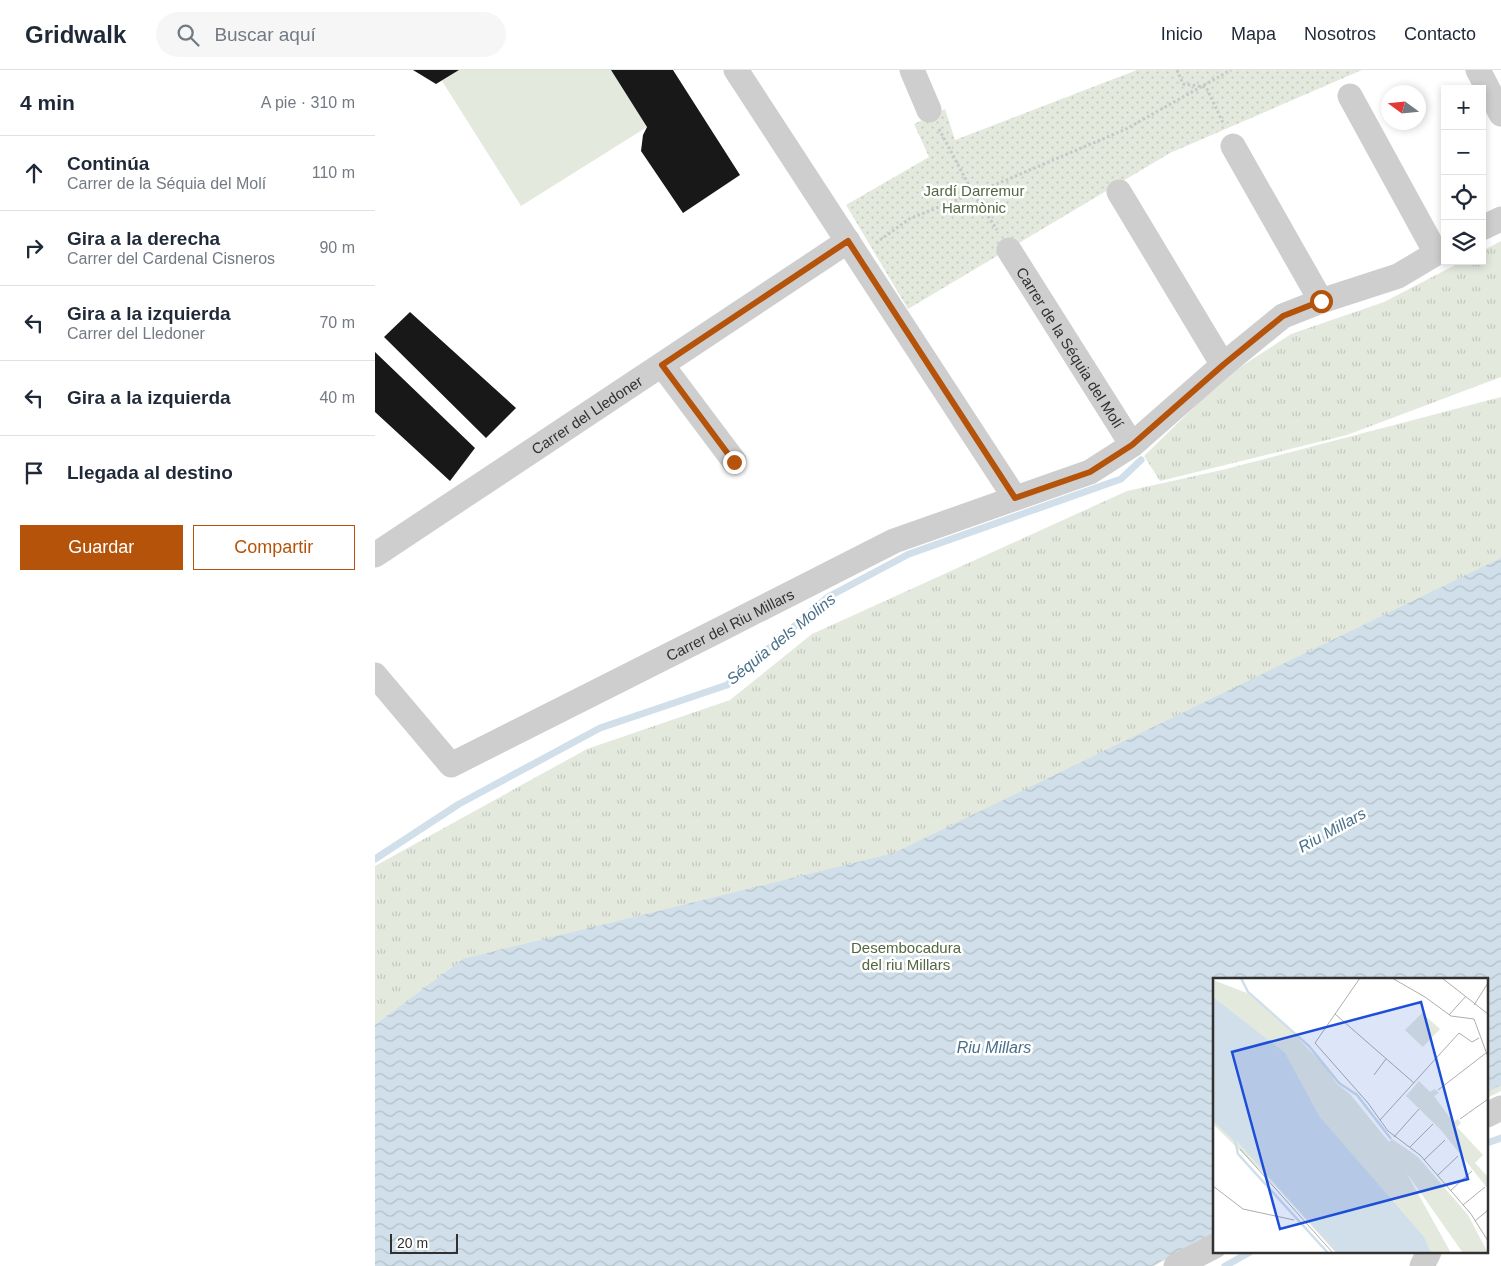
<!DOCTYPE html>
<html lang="es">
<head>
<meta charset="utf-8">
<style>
	body { margin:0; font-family:Helvetica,sans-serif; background:#f6f6f7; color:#1f2937 }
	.controls { position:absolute; right:15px; top:15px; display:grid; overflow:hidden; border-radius:0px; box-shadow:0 2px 8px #0003 }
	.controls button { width:45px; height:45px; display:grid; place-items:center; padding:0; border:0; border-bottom:1px solid #e0e1e3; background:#fff; color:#1f2937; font:25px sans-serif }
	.compass { position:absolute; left:1006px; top:15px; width:45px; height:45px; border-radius:50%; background:#fff; box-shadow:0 2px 8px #0003; rotate:285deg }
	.scale { position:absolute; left:15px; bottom:12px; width:68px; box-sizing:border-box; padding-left:5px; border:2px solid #313131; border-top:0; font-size:14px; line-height:18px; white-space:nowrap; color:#313131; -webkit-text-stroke:4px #fff; paint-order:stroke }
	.stop { position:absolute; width:15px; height:15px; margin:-11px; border:4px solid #b45309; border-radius:50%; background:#fff }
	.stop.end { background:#b45309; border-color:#fff; box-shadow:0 1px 5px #0008 }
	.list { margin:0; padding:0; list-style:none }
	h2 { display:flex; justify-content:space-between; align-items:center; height:65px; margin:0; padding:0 20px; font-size:21px }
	h2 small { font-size:16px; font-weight:400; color:#747a83 }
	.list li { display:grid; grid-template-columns:32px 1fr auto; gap:15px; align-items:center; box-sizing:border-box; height:75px; padding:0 20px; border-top:1px solid #e0e1e3 }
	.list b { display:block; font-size:19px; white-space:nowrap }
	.list p { margin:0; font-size:16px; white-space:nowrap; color:#747a83 }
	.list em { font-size:16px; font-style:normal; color:#747a83 }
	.actions { display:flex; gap:10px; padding:15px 20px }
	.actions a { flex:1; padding:11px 0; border:1px solid #b45309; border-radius:0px; text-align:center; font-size:18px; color:#b45309 }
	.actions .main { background:#b45309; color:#fff }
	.icon { flex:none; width:28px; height:28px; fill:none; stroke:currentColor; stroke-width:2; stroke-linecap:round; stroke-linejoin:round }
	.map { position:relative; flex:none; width:1126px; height:1196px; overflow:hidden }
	header { display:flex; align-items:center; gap:30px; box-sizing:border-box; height:70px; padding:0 25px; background:#fff; border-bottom:1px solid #e0e1e3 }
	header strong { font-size:24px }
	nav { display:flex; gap:28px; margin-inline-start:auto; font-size:18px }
	.search { width:350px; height:45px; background:#f6f6f7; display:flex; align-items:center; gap:12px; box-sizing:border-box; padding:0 18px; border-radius:28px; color:#747a83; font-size:19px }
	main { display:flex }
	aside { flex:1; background:#fff }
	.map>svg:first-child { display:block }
	.grass { fill:#e4e9de }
	.park { fill:url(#park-tufts) }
	.garden { fill:url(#garden-dots) }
	.water { fill:url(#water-waves) }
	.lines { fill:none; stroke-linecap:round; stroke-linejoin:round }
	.stream { stroke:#d0dfe9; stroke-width:7 }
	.building { fill:#181818 }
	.path { stroke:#c8c8c8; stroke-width:3; stroke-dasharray:2.5 2.5; stroke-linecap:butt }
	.minor { stroke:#cecece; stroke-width:25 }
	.route { stroke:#b45309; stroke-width:6 }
	.labels { text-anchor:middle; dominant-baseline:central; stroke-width:5; stroke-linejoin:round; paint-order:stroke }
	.park-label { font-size:15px; fill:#546743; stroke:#fff }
	.street-label { font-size:15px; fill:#313131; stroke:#fff }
	.water-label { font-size:16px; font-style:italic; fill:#48708a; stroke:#fff }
	.inset-river { fill:none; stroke:#d0dfe9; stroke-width:2.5 }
	.inset-road { fill:none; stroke:#adadad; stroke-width:1 }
	.view { fill:#1d4ed8; fill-opacity:0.15; stroke:#1d4ed8; stroke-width:2.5 }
	.inset-edge { fill:none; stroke:#313131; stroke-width:2.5 }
</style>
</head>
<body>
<header>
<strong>Gridwalk</strong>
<div class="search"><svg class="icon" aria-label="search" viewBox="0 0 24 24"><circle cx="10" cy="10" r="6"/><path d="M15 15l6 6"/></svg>Buscar aquí</div>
<nav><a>Inicio</a><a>Mapa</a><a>Nosotros</a><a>Contacto</a></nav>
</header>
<main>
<aside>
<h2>4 min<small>A pie · 310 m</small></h2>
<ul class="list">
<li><svg class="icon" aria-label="ahead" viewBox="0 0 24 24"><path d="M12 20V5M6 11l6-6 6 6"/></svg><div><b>Continúa</b><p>Carrer de la Séquia del Molí</p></div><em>110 m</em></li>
<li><svg class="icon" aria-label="right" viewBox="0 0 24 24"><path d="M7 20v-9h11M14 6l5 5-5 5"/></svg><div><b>Gira a la derecha</b><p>Carrer del Cardenal Cisneros</p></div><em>90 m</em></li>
<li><svg class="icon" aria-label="left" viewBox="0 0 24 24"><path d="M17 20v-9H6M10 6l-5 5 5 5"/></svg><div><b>Gira a la izquierda</b><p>Carrer del Lledoner</p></div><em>70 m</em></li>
<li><svg class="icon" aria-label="left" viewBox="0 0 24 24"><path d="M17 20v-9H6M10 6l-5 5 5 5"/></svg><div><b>Gira a la izquierda</b></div><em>40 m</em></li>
<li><svg class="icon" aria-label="arrive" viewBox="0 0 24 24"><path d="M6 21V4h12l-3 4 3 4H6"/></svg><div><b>Llegada al destino</b></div></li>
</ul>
<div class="actions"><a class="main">Guardar</a><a>Compartir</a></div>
</aside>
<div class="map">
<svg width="1126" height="1196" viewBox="0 0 1126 1196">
	<defs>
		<pattern id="park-tufts" width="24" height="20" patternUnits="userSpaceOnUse" patternTransform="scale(1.25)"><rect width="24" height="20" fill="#e4e9de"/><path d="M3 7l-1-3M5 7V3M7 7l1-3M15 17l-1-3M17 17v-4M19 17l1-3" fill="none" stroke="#c4c8bf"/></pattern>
		<pattern id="garden-dots" width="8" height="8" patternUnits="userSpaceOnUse" patternTransform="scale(1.25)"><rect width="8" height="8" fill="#e4e9de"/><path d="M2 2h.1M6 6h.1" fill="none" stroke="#c4c8bf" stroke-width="1.8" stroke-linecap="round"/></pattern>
		<pattern id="water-waves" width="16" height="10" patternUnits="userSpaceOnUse" patternTransform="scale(1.25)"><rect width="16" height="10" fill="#d0dfe9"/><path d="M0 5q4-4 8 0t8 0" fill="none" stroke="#b3c0c8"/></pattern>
	</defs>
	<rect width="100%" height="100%" fill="#fff"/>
	<path class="grass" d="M84,0h152l36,57 -126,79 -79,-125z"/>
	<path class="park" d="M1126,171v136l-154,58 -187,46 -16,-25 81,-79 66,-43 93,-32 79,-41h19v-10z
		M1126,327v694l-14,7v-118h-272l-7,256 -54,30h-779v-400l212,-117 143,-49 82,-66 315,-143 95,-21z"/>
	<path class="garden" d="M762,0h225l-192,83 -262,156 -62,-104 83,-48 -15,-33 31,-15 10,31z"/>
	<path class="water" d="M1126,488v527l-14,7v-112h-272v253l-63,33h-777v-241l88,-66 431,-106z"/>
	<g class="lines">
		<path class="stream" d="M0,789l84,-55 141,-76 127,-43 101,-88 81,-43 212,-75 20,-19
			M1112,1073l14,-5
			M850,1196l25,-14"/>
	</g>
	<path class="building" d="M38,0h46l-23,14z
		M236,0h62l67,105 -57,38 -42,-62 2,-16 4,-8z
		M35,242l106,96 -30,30 -102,-101z
		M0,282l100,96 -25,33 -75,-69z"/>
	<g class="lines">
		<path class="path" d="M802,0l6,14 23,3 18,38
			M564,59l34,64 24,37
			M501,173l33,-24 95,-38 122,-52 105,-59"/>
		<g class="minor">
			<path d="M361,0l279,428"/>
			<path d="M537,0l17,40"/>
			<path d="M1103,0l23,44"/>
			<path d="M975,26l86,157"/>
			<path d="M858,76l88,155"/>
			<path d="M744,122l104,173"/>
			<path d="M1107,158l19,-9"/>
			<path id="s1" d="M634,180l123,195"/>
			<path d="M287,295l72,96"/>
			<path id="s2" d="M0,485l473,-314"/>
			<path id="s3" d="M0,605l76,90 266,-134 177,-90 196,-69 42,-27 91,-80 60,-49 38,-15 77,-25 47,-28"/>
			<path d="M1112,1045l14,-7"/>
			<path d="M801,1196l39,-20"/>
			<path d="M1047,1196l7,-14"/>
		</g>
	</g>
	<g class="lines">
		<path class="route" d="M359,392l-72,-97 186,-124 167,257 75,-26 42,-27 91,-80 60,-49 38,-15"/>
	</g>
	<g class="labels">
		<g class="park-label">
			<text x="599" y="120">Jardí Darremur<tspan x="599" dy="17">Harmònic</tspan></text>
			<text x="531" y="877">Desembocadura<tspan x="531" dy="17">del riu Millars</tspan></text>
		</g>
		<g class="street-label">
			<text stroke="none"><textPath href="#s1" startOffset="115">Carrer de la Séquia del Molí</textPath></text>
			<text stroke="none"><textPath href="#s2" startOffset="254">Carrer del Lledoner</textPath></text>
			<text stroke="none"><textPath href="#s3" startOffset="430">Carrer del Riu Millars</textPath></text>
		</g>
		<g class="water-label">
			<text transform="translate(406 569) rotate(-39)">Séquia dels Molins</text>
			<text transform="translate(957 760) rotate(-29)">Riu Millars</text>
			<text x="619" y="977">Riu Millars</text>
		</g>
	</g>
	<g transform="translate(838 908)">
		<rect width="275" height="275" fill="#fff"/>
		<path d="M209,35l18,16 -17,18 -18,-17z" fill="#e4e9de"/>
		<path d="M0,2l34,13 43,37 33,34 14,20 13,10 39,48 3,-3 26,18 50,58 20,38h-25l-57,-81 45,81h-115l-64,-71 -59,-58z" fill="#e4e9de"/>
		<path d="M206,103l11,11 5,-3 4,4 -5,3 19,26 5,-3 3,4 -4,4 26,28 -8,8 13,14v12l-47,-59 -35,-34z" fill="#e4e9de"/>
		<path d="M0,19l72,56 34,63 105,121 7,16h-94l-101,-113 -23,-21z" fill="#d0dfe9"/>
		<path class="inset-river" d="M28,0l7,14 61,54 30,37 18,12 34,44M0,141l22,21 3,14 90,99"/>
		<path class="inset-road" d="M147,0l-45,65 53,60 20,28 32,24 51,59 17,27M179,0l33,19 26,19 23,3 14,38M229,0l46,36M261,27l14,-22M122,36l79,69M236,37l17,-19M161,97l12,-16M225,112l48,-37M247,141l28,-20M167,142l79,-87 13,9 7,-4M181,159l25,-28M197,169l23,-23M27,171l93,104M211,182l21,-20M224,198l21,-20M0,208l30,23 51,11M237,213l22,-20M250,227l22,-18M262,243l13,-11"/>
		<path class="view" d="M208,24l47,177 -188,50 -48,-177z"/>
		<rect width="275" height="275" class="inset-edge"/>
	</g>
</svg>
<div class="controls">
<button>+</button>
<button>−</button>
<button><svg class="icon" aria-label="locate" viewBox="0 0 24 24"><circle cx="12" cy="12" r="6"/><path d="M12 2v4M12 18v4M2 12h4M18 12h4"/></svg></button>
<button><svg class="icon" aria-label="layers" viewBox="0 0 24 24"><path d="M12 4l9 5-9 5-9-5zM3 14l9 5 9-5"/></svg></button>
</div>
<svg class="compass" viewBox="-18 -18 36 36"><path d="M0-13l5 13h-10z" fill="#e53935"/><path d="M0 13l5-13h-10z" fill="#747a83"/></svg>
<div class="scale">20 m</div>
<div class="stop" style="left:946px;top:231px"></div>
<div class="stop end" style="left:359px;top:392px"></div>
</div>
</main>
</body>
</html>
